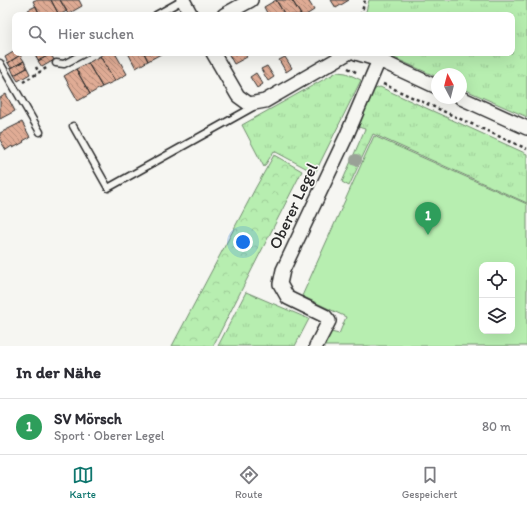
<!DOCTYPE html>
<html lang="de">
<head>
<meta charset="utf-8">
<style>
	body { margin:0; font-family:Itim,sans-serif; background:#f7f7f7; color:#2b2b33 }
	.controls { position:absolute; right:12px; bottom:12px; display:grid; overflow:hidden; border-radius:8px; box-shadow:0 4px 16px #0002 }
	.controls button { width:36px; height:36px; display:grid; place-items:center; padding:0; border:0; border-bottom:1px solid #e1e1e2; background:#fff; color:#2b2b33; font:20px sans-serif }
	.compass { position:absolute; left:431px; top:68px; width:36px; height:36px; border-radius:50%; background:#fff; box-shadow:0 4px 16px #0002; rotate:353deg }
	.you { position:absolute; left:243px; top:242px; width:14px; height:14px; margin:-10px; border:3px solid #fff; border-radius:50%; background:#1a73e8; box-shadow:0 0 0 6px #1a73e833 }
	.badge { display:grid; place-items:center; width:26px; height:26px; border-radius:50%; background:#0f766e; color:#fff; font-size:13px; font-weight:700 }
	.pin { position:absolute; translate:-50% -33px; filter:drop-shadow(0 1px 2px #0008) }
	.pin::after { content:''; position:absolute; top:21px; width:14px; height:12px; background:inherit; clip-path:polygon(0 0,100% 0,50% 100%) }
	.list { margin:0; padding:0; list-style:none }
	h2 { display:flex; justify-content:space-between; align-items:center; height:52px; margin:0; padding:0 16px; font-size:17px }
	h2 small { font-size:13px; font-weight:400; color:#7c7c81 }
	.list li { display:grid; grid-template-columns:26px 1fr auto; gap:12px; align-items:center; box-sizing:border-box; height:56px; padding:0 16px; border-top:1px solid #e1e1e2 }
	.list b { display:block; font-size:15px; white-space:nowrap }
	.list p { margin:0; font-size:13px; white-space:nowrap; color:#7c7c81 }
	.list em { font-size:13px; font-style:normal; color:#7c7c81 }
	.icon { flex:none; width:22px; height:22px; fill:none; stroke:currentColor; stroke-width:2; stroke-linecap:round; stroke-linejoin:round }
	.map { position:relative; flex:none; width:527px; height:346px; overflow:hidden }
	.search { position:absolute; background:#fff; box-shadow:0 4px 16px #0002; left:12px; right:12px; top:12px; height:44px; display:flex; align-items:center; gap:10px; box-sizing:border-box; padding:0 14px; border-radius:8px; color:#7c7c81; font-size:15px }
	.sheet { height:108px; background:#fff }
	nav { display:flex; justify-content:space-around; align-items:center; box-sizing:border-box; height:56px; border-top:1px solid #e1e1e2; background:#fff; font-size:11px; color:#7c7c81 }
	nav a { display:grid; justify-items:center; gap:2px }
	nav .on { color:#0f766e }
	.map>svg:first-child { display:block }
	.grass { fill:url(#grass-tufts); stroke:#718c6e }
	.forest { fill:url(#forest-crowns); stroke:#718c6e }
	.pitch { fill:#b7eeb0; stroke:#718c6e; fill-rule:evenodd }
	.building { fill:url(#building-back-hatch); stroke:#2b2b2b }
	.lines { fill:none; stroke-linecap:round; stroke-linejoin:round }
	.service-casing { stroke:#2b2b2b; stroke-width:9 }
	.minor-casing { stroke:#2b2b2b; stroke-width:16 }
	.path { stroke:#2b2b2b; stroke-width:2.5; stroke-dasharray:3 3; stroke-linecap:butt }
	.service { stroke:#f6f6f2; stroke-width:6 }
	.minor { stroke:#f6f6f2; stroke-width:13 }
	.tree { fill:#9aa197 }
	.labels { text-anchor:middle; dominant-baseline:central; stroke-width:3.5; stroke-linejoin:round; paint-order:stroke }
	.street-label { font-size:17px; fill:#2b2b2b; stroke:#f6f6f2 }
</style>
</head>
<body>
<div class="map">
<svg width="527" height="346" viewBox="0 0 527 346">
	<defs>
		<pattern id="grass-tufts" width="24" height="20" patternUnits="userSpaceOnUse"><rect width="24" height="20" fill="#b7eeb0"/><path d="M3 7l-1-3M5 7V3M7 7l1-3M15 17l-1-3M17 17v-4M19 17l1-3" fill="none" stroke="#9ecc98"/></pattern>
		<pattern id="forest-crowns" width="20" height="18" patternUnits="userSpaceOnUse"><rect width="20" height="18" fill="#b7eeb0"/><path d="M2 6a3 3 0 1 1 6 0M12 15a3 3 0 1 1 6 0" fill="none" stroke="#9ecc98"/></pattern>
		<pattern id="building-back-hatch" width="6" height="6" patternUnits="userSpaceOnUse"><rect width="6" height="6" fill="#e0ac95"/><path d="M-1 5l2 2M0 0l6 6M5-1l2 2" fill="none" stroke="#b68c7a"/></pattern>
	</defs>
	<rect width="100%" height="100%" fill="#f6f6f2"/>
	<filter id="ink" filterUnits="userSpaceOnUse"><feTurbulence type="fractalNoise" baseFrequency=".025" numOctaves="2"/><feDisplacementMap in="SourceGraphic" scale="8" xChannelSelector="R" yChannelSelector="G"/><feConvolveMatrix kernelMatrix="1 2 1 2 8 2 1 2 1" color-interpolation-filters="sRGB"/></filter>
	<g filter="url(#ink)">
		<path class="grass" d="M369,0h158v117l-66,-29v-14h-24v3l-54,-24h129v-38h-147z
			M337,72l9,1 15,7 -46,93 -41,-22 -10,16 -22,-42z
			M380,87l147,67v49l-154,-69 -24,52 -7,-4 23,-53 -10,-3 18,-36z
			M246,292l63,27 -14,27h-77z"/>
		<path class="forest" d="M274,155l28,16 -89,175h-41l84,-159z"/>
		<path class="pitch" d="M374,136l153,68v142h-204l8,-14 8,2 7,-17 -44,-21zM482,265h30v66h-30z"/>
		<path class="building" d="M35,0h16l8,15h-19l-7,-14z
			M51,0h9l7,11 -8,4z
			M60,0h19l3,6 -14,8z
			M276,0h16l9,15h-16z
			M276,0l9,15h-17l-4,-8z
			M292,0h16l6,10 -8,5h-5z
			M331,0h18l-13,8z
			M36,6l4,9h-9l-3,-5z
			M15,51v2h4l1,2 -12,8 -3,-6z
			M37,53h14v1l-13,7 -3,-7z
			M105,53h10l12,21 -12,7 -15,-25z
			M128,53h16l4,8 -12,7z
			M144,53h16l1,1 -13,7z
			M228,53h16l3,4 -13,7z
			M51,54l3,6 -12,7 -4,-6z
			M20,55l4,6 -13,7 -3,-5z
			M100,56l15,25 -13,6 -14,-24z
			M285,57l7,11 -6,4 -7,-12z
			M24,61l3,7 -13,7 -3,-7z
			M88,63l14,24 -12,7 -14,-25z
			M267,66l7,11 -6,4 -7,-12z
			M27,68l3,6 -12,7 -4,-6z
			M76,69l14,25 -12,7 -14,-25z
			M256,73l7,11 -6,4 -7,-11z
			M6,94l9,17 -15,8v-21z
			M22,122l8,15 -7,4 1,1 -11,6 -1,-2 -6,4 -6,-10v-7z"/>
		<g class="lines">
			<g class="service-casing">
				<path id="service" d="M156,15l27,-15
					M0,63l40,69
					M56,63l8,1 21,-11
					M73,126l35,62 147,-82"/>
			</g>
			<g class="minor-casing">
				<path id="minor" d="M183,0l8,15
					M224,15l27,-15
					M213,53l25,43 11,8 16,-3 83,-48
					M356,53l23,7 58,27
					M461,98l66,30
					M316,346l13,-25 -4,-5 -37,-18 -8,-14 3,-14 63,-133 33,-77"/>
			</g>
			<path class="path" d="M361,15l4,-15
				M36,67l3,6
				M348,68l10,5
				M23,82l25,-15
				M383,84l144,65"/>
			<use href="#service" class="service"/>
			<use href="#minor" class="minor"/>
		</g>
		<circle class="tree" cx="356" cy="160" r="6"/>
	</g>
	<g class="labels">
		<g class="street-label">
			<text transform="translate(293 206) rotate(-65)">Oberer Legel</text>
		</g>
	</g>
</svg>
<div class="controls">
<button><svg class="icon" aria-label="locate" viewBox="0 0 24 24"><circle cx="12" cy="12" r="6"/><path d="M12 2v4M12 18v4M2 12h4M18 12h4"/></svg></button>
<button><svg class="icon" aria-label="layers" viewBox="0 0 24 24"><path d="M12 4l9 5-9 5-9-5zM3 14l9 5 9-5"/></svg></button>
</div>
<svg class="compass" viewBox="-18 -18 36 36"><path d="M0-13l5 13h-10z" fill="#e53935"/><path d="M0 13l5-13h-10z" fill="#7c7c81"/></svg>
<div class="you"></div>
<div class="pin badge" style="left:428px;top:235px;background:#2e9e5b">1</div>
<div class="search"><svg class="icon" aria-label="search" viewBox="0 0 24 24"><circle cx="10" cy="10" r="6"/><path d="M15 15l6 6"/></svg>Hier suchen</div>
</div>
<section class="sheet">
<h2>In der Nähe<small></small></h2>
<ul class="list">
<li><span class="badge" style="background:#2e9e5b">1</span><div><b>SV Mörsch</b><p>Sport · Oberer Legel</p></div><em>80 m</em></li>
</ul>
</section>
<nav>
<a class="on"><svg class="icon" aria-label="map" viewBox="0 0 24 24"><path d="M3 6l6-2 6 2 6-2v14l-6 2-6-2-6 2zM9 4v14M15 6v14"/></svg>Karte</a>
<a><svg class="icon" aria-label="directions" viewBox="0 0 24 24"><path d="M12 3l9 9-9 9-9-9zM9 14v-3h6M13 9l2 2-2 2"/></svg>Route</a>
<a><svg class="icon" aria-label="saved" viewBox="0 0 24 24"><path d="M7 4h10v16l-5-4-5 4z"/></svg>Gespeichert</a>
</nav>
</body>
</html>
